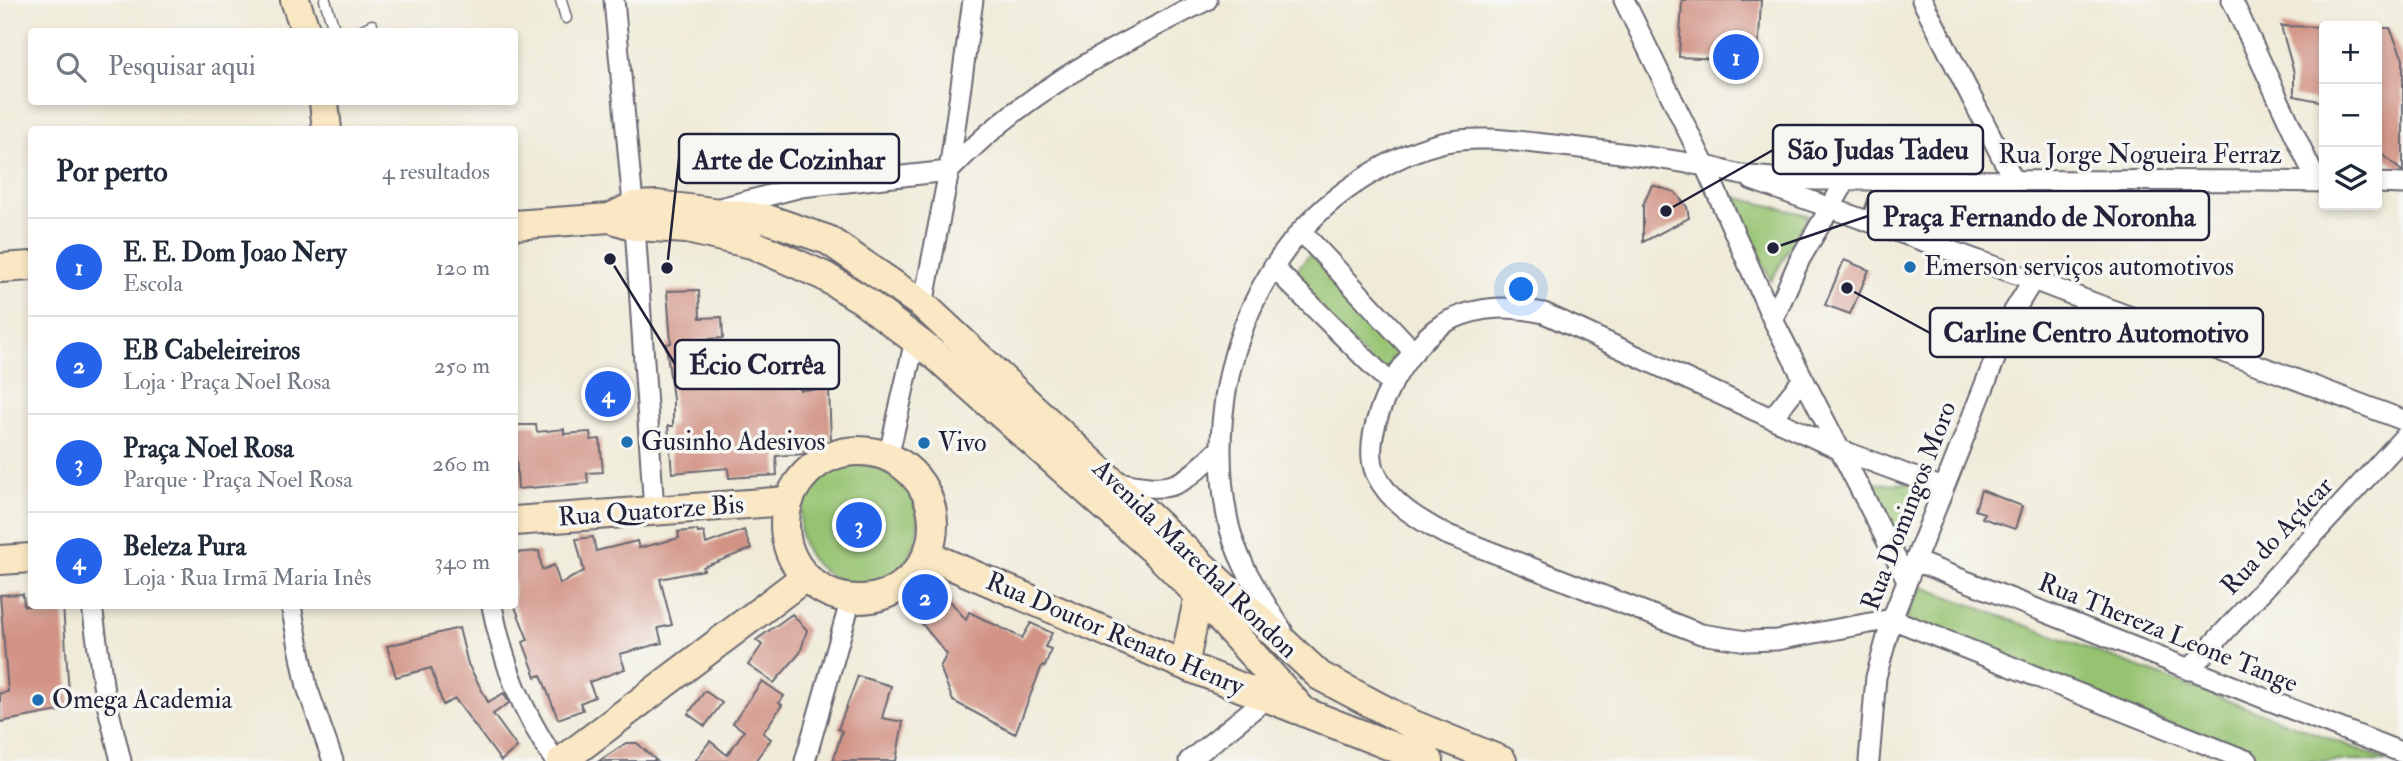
<!DOCTYPE html>
<html lang="pt">
<head>
<meta charset="utf-8">
<style>
	body { margin:0; font-family:"IM FELL Double Pica",serif; background:#f6f6f7; color:#1f2937 }
	.controls { position:absolute; right:21px; top:21px; display:grid; overflow:hidden; border-radius:7px; box-shadow:0 4px 10px #0003 }
	.controls button { width:63px; height:63px; display:grid; place-items:center; padding:0; border:0; border-bottom:2px solid #e0e1e3; background:#fff; color:#1f2937; font:35px sans-serif }
	.you { position:absolute; left:1522px; top:290px; width:24px; height:24px; margin:-18px; border:5px solid #fff; border-radius:50%; background:#1a73e8; box-shadow:0 0 0 10px #1a73e833 }
	.badge { display:grid; place-items:center; width:46px; height:46px; border-radius:50%; background:#2563eb; color:#fff; font-size:23px; font-weight:700 }
	.pin { position:absolute; translate:-50% -50%; border:4px solid #fff; box-shadow:0 2px 7px #0006 }
	.list { margin:0; padding:0; list-style:none }
	h2 { display:flex; justify-content:space-between; align-items:center; height:91px; margin:0; padding:0 28px; font-size:30px }
	h2 small { font-size:23px; font-weight:400; color:#747a83 }
	.list li { display:grid; grid-template-columns:46px 1fr auto; gap:21px; align-items:center; box-sizing:border-box; height:98px; padding:0 28px; border-top:2px solid #e0e1e3 }
	.list b { display:block; font-size:26px; white-space:nowrap }
	.list p { margin:0; font-size:23px; white-space:nowrap; color:#747a83 }
	.list em { font-size:23px; font-style:normal; color:#747a83 }
	.icon { flex:none; width:38px; height:38px; fill:none; stroke:currentColor; stroke-width:2; stroke-linecap:round; stroke-linejoin:round }
	.map { position:relative; flex:none; width:2403px; height:761px; overflow:hidden }
	.search { position:absolute; background:#fff; box-shadow:0 4px 10px #0003; left:28px; top:28px; width:490px; height:77px; display:flex; align-items:center; gap:18px; box-sizing:border-box; padding:0 24px; border-radius:7px; color:#747a83; font-size:26px }
	.panel { position:absolute; background:#fff; box-shadow:0 4px 10px #0003; left:28px; top:126px; width:490px; height:483px; border-radius:7px }
	.map>svg:first-child { display:block }
	.green { fill:#96c371; stroke:#5c7256; stroke-width:2 }
	.building { fill:#d29385 }
	.lines { fill:none; stroke-linecap:round; stroke-linejoin:round }
	.lane-casing { stroke:#6a6872; stroke-width:13 }
	.street-casing { stroke:#6a6872; stroke-width:23 }
	.secondary-casing { stroke:#6a6872; stroke-width:32 }
	.lane { stroke:#fff; stroke-width:10 }
	.street { stroke:#fff; stroke-width:19 }
	.secondary { stroke:#fae7c3; stroke-width:28 }
	.poi-dot { fill:#1f6fb2; stroke:#f6f6f2; stroke-width:2.5 }
	.labels { text-anchor:middle; dominant-baseline:central; stroke-width:7; stroke-linejoin:round; paint-order:stroke }
	.street-label { font-size:26px; fill:#22223b; stroke:#f6f6f2 }
	.poi-label { font-size:26px; fill:#22223b; stroke:#f6f6f2; text-anchor:start }
	.leader { fill:none; stroke:#22223b; stroke-width:2.5 }
	.callout-dot { fill:#22223b; stroke:#f6f6f2; stroke-width:2.5 }
	.callout { fill:#f6f6f2; stroke:#22223b; stroke-width:2.5 }
	.callout-label { font-size:28px; text-anchor:middle; font-weight:bold; fill:#22223b }
</style>
</head>
<body>
<div class="map">
<svg width="2403" height="761" viewBox="0 0 2403 761">
	<rect width="100%" height="100%" fill="#f6f6f2"/>
	<filter id="ink" filterUnits="userSpaceOnUse"><feTurbulence type="fractalNoise" baseFrequency=".0143" numOctaves="2"/><feDisplacementMap in="SourceGraphic" scale="14" xChannelSelector="R" yChannelSelector="G"/><feConvolveMatrix kernelMatrix="1 2 1 2 8 2 1 2 1" color-interpolation-filters="sRGB"/></filter>
	<filter id="wash" filterUnits="userSpaceOnUse"><feTurbulence type="fractalNoise" baseFrequency=".00686" numOctaves="4" result="noise"/><feDisplacementMap in="SourceGraphic" scale="28" xChannelSelector="R" yChannelSelector="G"/><feGaussianBlur stdDeviation="1.57" result="paint"/><feColorMatrix in="noise" values="0 0 0 0 0 0 0 0 0 0 0 0 0 0 0 0 0 1.4 0 .05"/><feComposite in="paint" operator="in"/></filter>
	<g filter="url(#wash)">
		<rect width="100%" height="100%" fill="#f0ebd8"/>
		<path class="green" d="M1731,196l77,19 -37,66z
			M1312,251l91,99 -20,24 -94,-94z
			M800 524a59 59 0 1 1 118 0a59 59 0 1 1-118 0Z
			M1917,483l-15,66 -33,-65z
			M1920,586l470,175h-127l-359,-138z"/>
		<g id="blocks">
			<path class="building" d="M1682,0h79l-3,61 -79,-4z
				M2281,26l43,1v75l-30,-6v-23z
				M2377,28h13l13,31v113l-26,-22z
				M1652,185l23,7 12,15 2,11 -46,24v-37z
				M1844,260l25,10 -19,44 -25,-9z
				M699,290l1,28 22,-1 1,21 -27,2 2,31 37,-3 1,11 63,-2 1,13 29,-1 2,52h-28l1,13 -28,2 1,19 -48,3 -1,-10 -56,5 -4,-47h5v-27l-7,-55 5,-1 -4,-52z
				M593,384h28l1,25h-28z
				M514,425h22l1,7 27,-3v5l26,-2 1,8 9,-1 3,33 -16,1 1,10 -70,6z
				M1981,490l41,16 -7,23 -33,-11 2,-5 -9,-3z
				M697,530l1,3 6,-1 2,12 38,-14 7,19 -48,18 1,3 -44,9 12,46 -14,3 4,15 -42,11 5,15 -36,13 6,15 -15,6 3,7 -25,9 -17,-44 -5,2 -13,-35 5,-2 -14,-36v-51l25,-2 3,19 12,-5 6,19 24,-13 -8,-32 17,-2 3,14 41,-10 2,7 40,-10 -1,-6z
				M23,594l1,12h39l7,103 -70,13v-29l8,-1 -8,-97z
				M946,596l20,24 3,-8 53,26 9,-15 21,10 -7,14 6,2 -6,18 -3,-1 -27,68 -62,-33 -13,-34 7,-13 -29,-35z
				M792,614l15,16 -7,23 -26,30 -26,-18 14,-20 -6,-5z
				M459,628l9,36 20,38 16,-9 5,10 -16,11 24,33 -16,14 -46,-62 -12,6 -12,-37 -35,9 -9,-31z
				M858,676l33,10 -9,32 21,4 -7,39h-63l9,-30 -4,-2z
				M762,681l22,15 -5,7 3,2 -19,28 8,6 -16,22h-60l15,-20 17,14 17,-24 -11,-8z
				M705,691l17,12 -17,23 -17,-12z
				M626,743h11l20,18h-58z"/>
		</g>
	</g>
	<g filter="url(#ink)">
		<use href="#blocks" fill-opacity="0" stroke="#6a6872" stroke-width="2"/>
		<g class="lines">
			<g class="lane-casing">
				<path id="lane" d="M325,0l10,32
					M561,0l5,18
					M358,32l14,-7"/>
			</g>
			<g class="street-casing">
				<path id="street" d="M614,0l21,226 19,285
					M1624,0l81,166 68,154 134,260
					M1922,0l92,181
					M2232,0l85,182
					M1752,180l281,100 370,140
					M2377,183l26,1
					M720,208l81,-21 148,-16c77,-81 160,-121 258,-171
					M1872,220l14,-40
					M1301,231l113,121
					M1273,267l119,118
					M923,305l26,-134 24,-171
					M1773,320l27,-61 47,-80
					M1772,418l31,-39
					M888,458l27,-118
					M1114,481c60,13 63,8 107,-33
					M1943,488l-105,-39 -294,-136c-34,-7 -62,-8 -94,7 -41,19 -94,110 -74,154 13,28 40,44 67,59l258,101 46,7 30,-1 115,-21 356,142
					M1915,561l488,192
					M92,606l12,85 17,70
					M291,606l16,81 26,74
					M492,606c12,61 29,103 63,155
					M1282,630c-22,-35 -48,-72 -55,-114 -24,-128 24,-268 137,-338 25,-16 53,-30 82,-36 29,-6 60,-2 89,1 57,6 115,13 170,23 13,2 24,7 37,9 61,8 125,4 186,5 132,2 264,-1 396,2
					M2189,670l214,-232
					M805,761l46,-162
					M1189,761l78,-63
					M1869,761l7,-84 16,-58 122,-308 19,-31"/>
			</g>
			<g class="secondary-casing">
				<path id="secondary" d="M295,0l11,32
					M324,102l3,28
					M610,218l25,8 52,3 65,15 72,32 39,24 72,55 220,196 44,44 105,117 125,49
					M514,225l96,-7 24,-12 23,-1 110,14 61,21 95,65 397,371 89,47 93,38
					M0,268l32,-2
					M785 525a74 74 0 1 1 148 0a74 74 0 1 1-148 0Z
					M514,521l274,-20
					M927,555l257,110 115,45
					M0,560l32,-2
					M1184,665l15,-70
					M562,761l243,-184"/>
			</g>
			<use href="#lane" class="lane"/>
			<use href="#street" class="street"/>
			<use href="#secondary" class="secondary"/>
		</g>
	</g>
	<g class="poi-dot">
		<circle cx="1910" cy="267" r="7"/>
		<circle cx="627" cy="442" r="7"/>
		<circle cx="924" cy="443" r="7"/>
		<circle cx="38" cy="700" r="7"/>
	</g>
	<g class="labels">
		<g class="street-label">
			<text x="2140" y="155">Rua Jorge Nogueira Ferraz</text>
			<text transform="translate(1909 506) rotate(-69)">Rua Domingos Moro</text>
			<text transform="translate(651 511) rotate(-4)">Rua Quatorze Bis</text>
			<text transform="translate(2277 536) rotate(-47)">Rua do Açúcar</text>
			<text transform="translate(1195 559) rotate(44)">Avenida Marechal Rondon</text>
			<text transform="translate(2168 633) rotate(22)">Rua Thereza Leone Tange</text>
			<text transform="translate(1115 634) rotate(23)">Rua Doutor Renato Henry</text>
		</g>
		<g class="poi-label">
			<text x="1924" y="267">Emerson serviços automotivos</text>
			<text x="641" y="442">Gusinho Adesivos</text>
			<text x="938" y="443">Vivo</text>
			<text x="52" y="700">Omega Academia</text>
		</g>
	</g>
	<path class="leader" d="M1666 211L1773 150M667 268L679 159M1773 248L1868 216M1847 288L1930 333M610 259L675 364"/>
	<g class="callout-dot">
		<circle cx="1666" cy="211" r="7"/>
		<circle cx="667" cy="268" r="7"/>
		<circle cx="1773" cy="248" r="7"/>
		<circle cx="1847" cy="288" r="7"/>
		<circle cx="610" cy="259" r="7"/>
	</g>
	<g class="callout">
		<rect x="1773" y="125" width="210" height="49" rx="7"/>
		<rect x="679" y="134" width="220" height="49" rx="7"/>
		<rect x="1868" y="191" width="341" height="49" rx="7"/>
		<rect x="1930" y="308" width="333" height="49" rx="7"/>
		<rect x="675" y="340" width="164" height="49" rx="7"/>
	</g>
	<g class="callout-label">
		<text x="1878" y="159">São Judas Tadeu</text>
		<text x="789" y="169">Arte de Cozinhar</text>
		<text x="2039" y="226">Praça Fernando de Noronha</text>
		<text x="2096" y="342">Carline Centro Automotivo</text>
		<text x="757" y="374">Écio Corrêa</text>
	</g>
</svg>
<div class="controls">
<button>+</button>
<button>−</button>
<button><svg class="icon" aria-label="layers" viewBox="0 0 24 24"><path d="M12 4l9 5-9 5-9-5zM3 14l9 5 9-5"/></svg></button>
</div>
<div class="you"></div>
<div class="pin badge" style="left:1736px;top:57px">1</div>
<div class="pin badge" style="left:925px;top:597px">2</div>
<div class="pin badge" style="left:859px;top:525px">3</div>
<div class="pin badge" style="left:608px;top:394px">4</div>
<div class="search"><svg class="icon" aria-label="search" viewBox="0 0 24 24"><circle cx="10" cy="10" r="6"/><path d="M15 15l6 6"/></svg>Pesquisar aqui</div>
<section class="panel">
<h2>Por perto<small>4 resultados</small></h2>
<ul class="list">
<li><span class="badge">1</span><div><b>E. E. Dom Joao Nery</b><p>Escola</p></div><em>120 m</em></li>
<li><span class="badge">2</span><div><b>EB Cabeleireiros</b><p>Loja · Praça Noel Rosa</p></div><em>250 m</em></li>
<li><span class="badge">3</span><div><b>Praça Noel Rosa</b><p>Parque · Praça Noel Rosa</p></div><em>260 m</em></li>
<li><span class="badge">4</span><div><b>Beleza Pura</b><p>Loja · Rua Irmã Maria Inês</p></div><em>340 m</em></li>
</ul>
</section>
</div>
</body>
</html>
